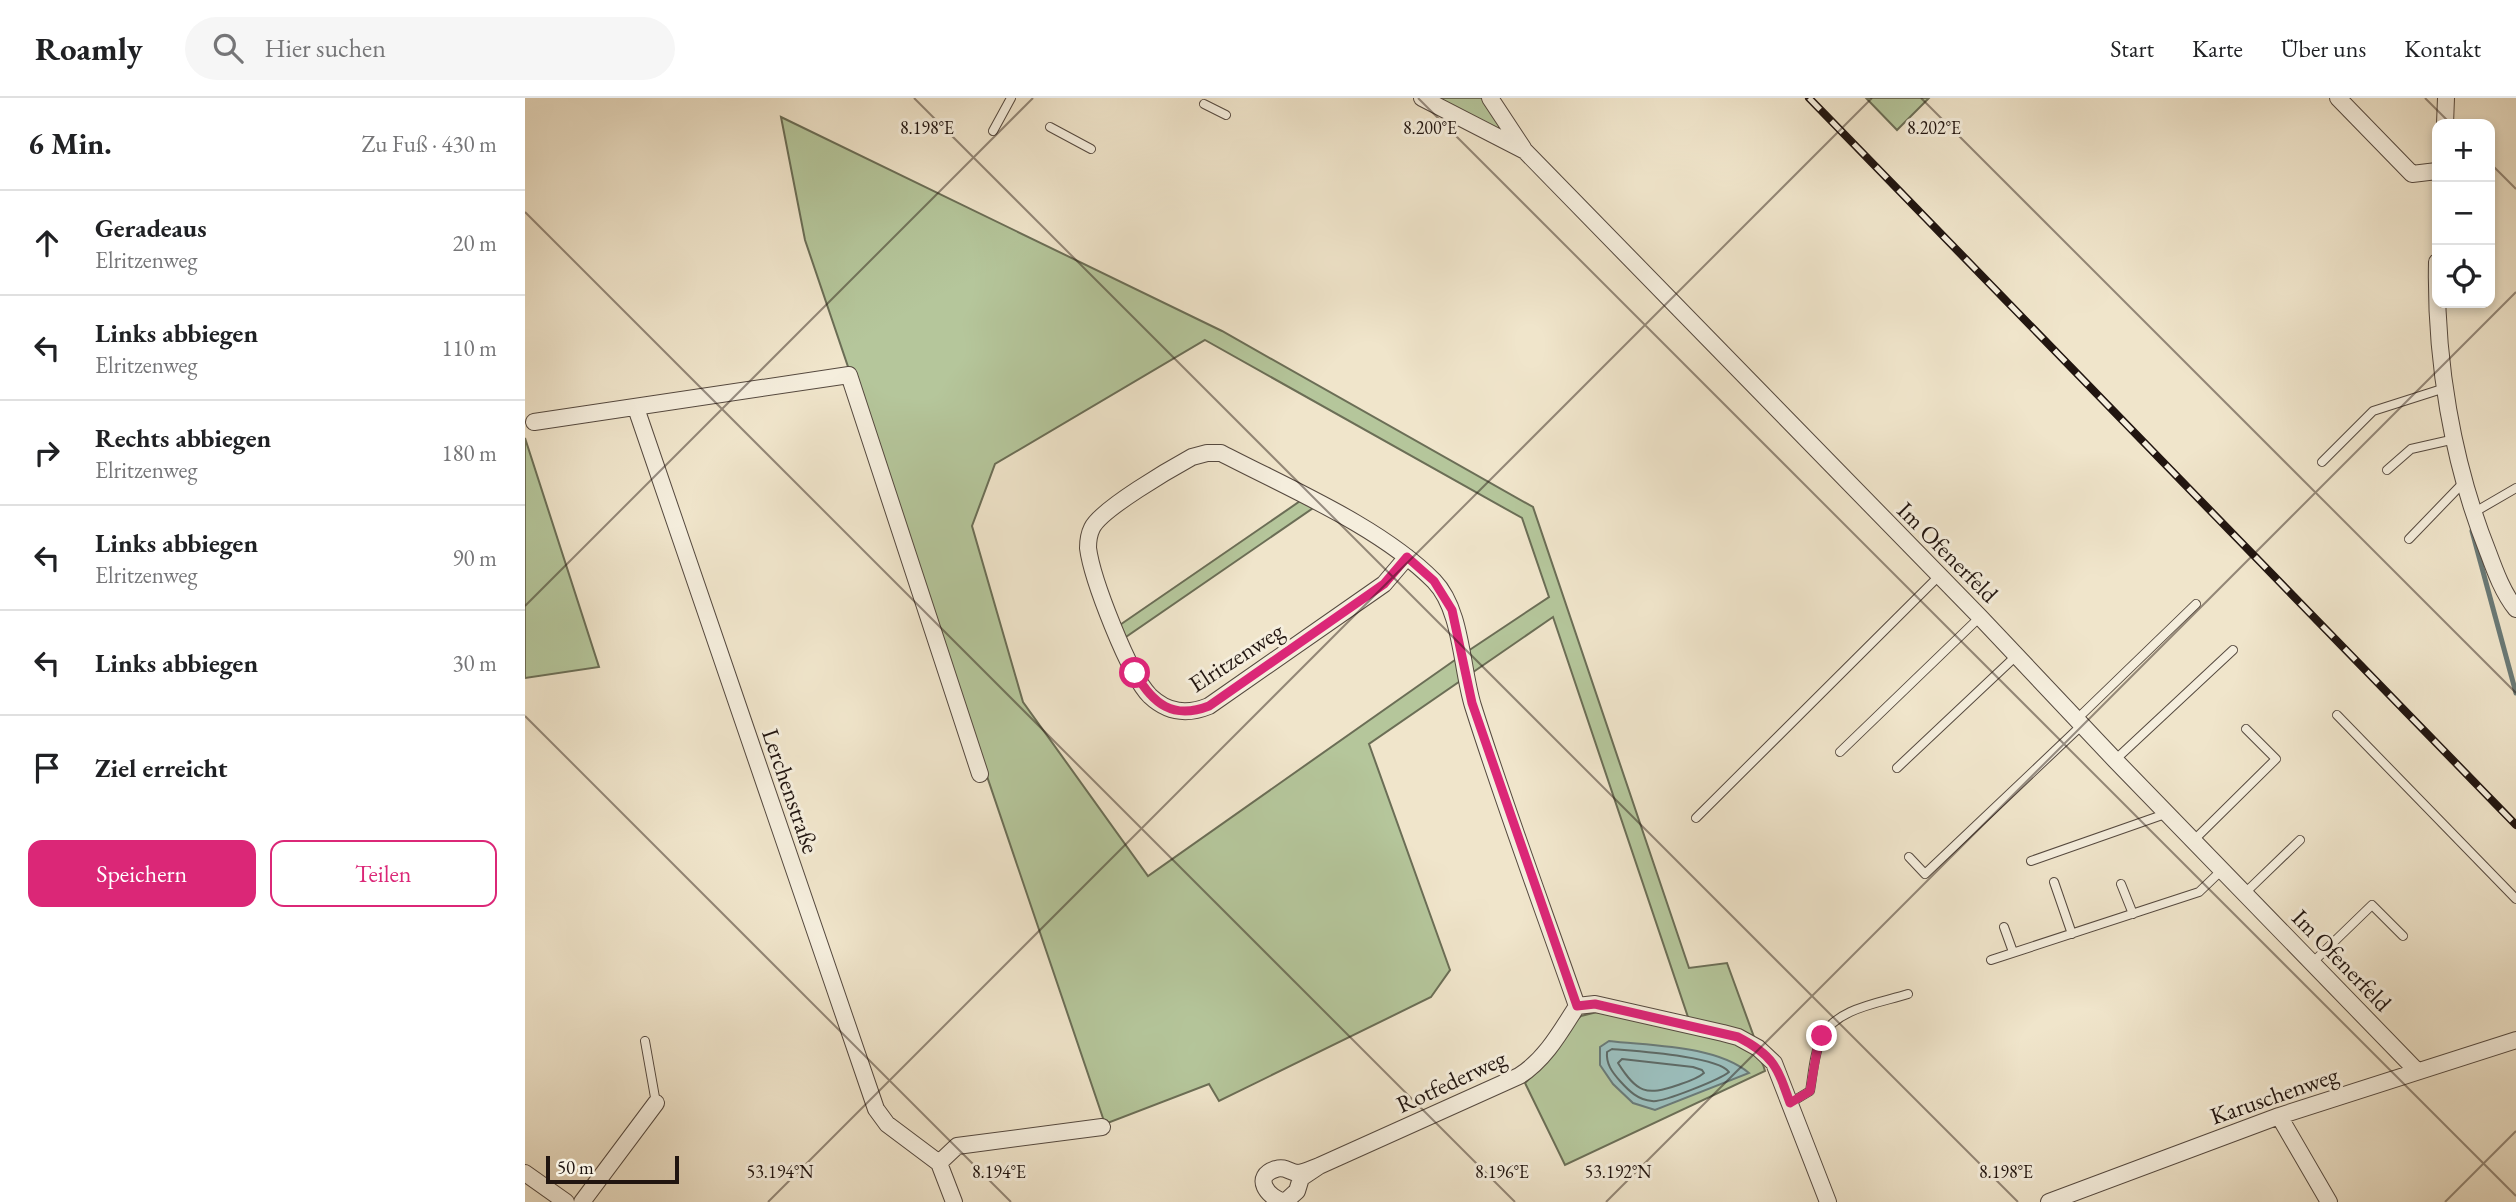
<!DOCTYPE html>
<html lang="de">
<head>
<meta charset="utf-8">
<style>
	body { margin:0; font-family:"EB Garamond",serif; background:#f6f6f6; color:#202124 }
	.controls { position:absolute; right:21px; top:21px; display:grid; overflow:hidden; border-radius:14px; box-shadow:0 4px 10px #0003 }
	.controls button { width:63px; height:63px; display:grid; place-items:center; padding:0; border:0; border-bottom:2px solid #e0e0e0; background:#fff; color:#202124; font:35px sans-serif }
	.scale { position:absolute; left:21px; bottom:18px; width:133px; box-sizing:border-box; padding-left:7px; border:4px solid #211510; border-top:0; font-size:19px; line-height:24px; white-space:nowrap; color:#211510; -webkit-text-stroke:5px #f5eedd; paint-order:stroke }
	.stop { position:absolute; width:21px; height:21px; margin:-16px; border:5px solid #db2777; border-radius:50%; background:#fff }
	.stop.end { background:#db2777; border-color:#fff; box-shadow:0 2px 7px #0008 }
	.list { margin:0; padding:0; list-style:none }
	h2 { display:flex; justify-content:space-between; align-items:center; height:91px; margin:0; padding:0 28px; font-size:30px }
	h2 small { font-size:23px; font-weight:400; color:#757577 }
	.list li { display:grid; grid-template-columns:46px 1fr auto; gap:21px; align-items:center; box-sizing:border-box; height:105px; padding:0 28px; border-top:2px solid #e0e0e0 }
	.list b { display:block; font-size:26px; white-space:nowrap }
	.list p { margin:0; font-size:23px; white-space:nowrap; color:#757577 }
	.list em { font-size:23px; font-style:normal; color:#757577 }
	.actions { display:flex; gap:14px; padding:21px 28px }
	.actions a { flex:1; padding:16px 0; border:2px solid #db2777; border-radius:14px; text-align:center; font-size:24px; color:#db2777 }
	.actions .main { background:#db2777; color:#fff }
	.icon { flex:none; width:38px; height:38px; fill:none; stroke:currentColor; stroke-width:2; stroke-linecap:round; stroke-linejoin:round }
	.map { position:relative; flex:none; width:1991px; height:1104px; overflow:hidden }
	header { display:flex; align-items:center; gap:42px; box-sizing:border-box; height:98px; padding:0 35px; background:#fff; border-bottom:2px solid #e0e0e0 }
	header strong { font-size:33px }
	nav { display:flex; gap:38px; margin-inline-start:auto; font-size:24px }
	.search { width:490px; height:63px; background:#f6f6f6; display:flex; align-items:center; gap:18px; box-sizing:border-box; padding:0 24px; border-radius:38px; color:#757577; font-size:26px }
	main { display:flex }
	aside { flex:1; background:#fff }
	.map>svg:first-child { display:block }
	.green { fill:#b5c69b; stroke:#6b6e56; stroke-width:2; fill-rule:evenodd }
	.water { fill:#9bbebc; stroke:#6a7a77; stroke-width:2 }
	.lines { fill:none; stroke-linecap:round; stroke-linejoin:round }
	.shore { stroke:#5e6a66; stroke-width:2 }
	.stream { stroke:#6a7a77; stroke-width:5 }
	.service-casing { stroke:#55493f; stroke-width:10 }
	.minor-casing { stroke:#55493f; stroke-width:18 }
	.service { stroke:#f5eedd; stroke-width:8 }
	.minor { stroke:#f5eedd; stroke-width:16 }
	.rail-casing { stroke:#211510; stroke-width:8 }
	.rail { stroke:#f5eedd; stroke-width:5; stroke-dasharray:16; stroke-linecap:butt }
	.route { stroke:#db2777; stroke-width:9 }
	.ticks { fill:none; stroke:#211510; stroke-width:2; stroke-opacity:0.45 }
	.labels { text-anchor:middle; dominant-baseline:central; stroke-width:6; stroke-linejoin:round; paint-order:stroke }
	.street-label { font-size:24px; fill:#211510; stroke:#f5eedd }
	.ticks-label { font-size:18px; text-anchor:middle; fill:#211510; stroke:#f5eedd; stroke-width:6; stroke-linejoin:round; paint-order:stroke }
</style>
</head>
<body>
<header>
<strong>Roamly</strong>
<div class="search"><svg class="icon" aria-label="search" viewBox="0 0 24 24"><circle cx="10" cy="10" r="6"/><path d="M15 15l6 6"/></svg>Hier suchen</div>
<nav><a>Start</a><a>Karte</a><a>Über uns</a><a>Kontakt</a></nav>
</header>
<main>
<aside>
<h2>6 Min.<small>Zu Fuß · 430 m</small></h2>
<ul class="list">
<li><svg class="icon" aria-label="ahead" viewBox="0 0 24 24"><path d="M12 20V5M6 11l6-6 6 6"/></svg><div><b>Geradeaus</b><p>Elritzenweg</p></div><em>20 m</em></li>
<li><svg class="icon" aria-label="left" viewBox="0 0 24 24"><path d="M17 20v-9H6M10 6l-5 5 5 5"/></svg><div><b>Links abbiegen</b><p>Elritzenweg</p></div><em>110 m</em></li>
<li><svg class="icon" aria-label="right" viewBox="0 0 24 24"><path d="M7 20v-9h11M14 6l5 5-5 5"/></svg><div><b>Rechts abbiegen</b><p>Elritzenweg</p></div><em>180 m</em></li>
<li><svg class="icon" aria-label="left" viewBox="0 0 24 24"><path d="M17 20v-9H6M10 6l-5 5 5 5"/></svg><div><b>Links abbiegen</b><p>Elritzenweg</p></div><em>90 m</em></li>
<li><svg class="icon" aria-label="left" viewBox="0 0 24 24"><path d="M17 20v-9H6M10 6l-5 5 5 5"/></svg><div><b>Links abbiegen</b></div><em>30 m</em></li>
<li><svg class="icon" aria-label="arrive" viewBox="0 0 24 24"><path d="M6 21V4h12l-3 4 3 4H6"/></svg><div><b>Ziel erreicht</b></div></li>
</ul>
<div class="actions"><a class="main">Speichern</a><a>Teilen</a></div>
</aside>
<div class="map">
<svg width="1991" height="1104" viewBox="0 0 1991 1104">
	<rect width="100%" height="100%" fill="#f0e5cb"/>
	<filter id="stains"><feTurbulence type="fractalNoise" baseFrequency=".00286" numOctaves="4"/><feColorMatrix values="0 0 0 0 .2 0 0 0 0 .09 0 0 0 0 .02 0 0 0 .5 -.17"/></filter>
	<radialGradient id="worn" r=".72"><stop offset=".6" stop-color="#630" stop-opacity="0"/><stop offset="1" stop-color="#630" stop-opacity=".3"/></radialGradient>
	<path class="green" d="M897,0h68l35,53z
		M1341,0h63l-32,32z
		M256,19l441,214 311,176 156,461 38,-5 31,85 -67,-22 -138,-409 -184,127 81,226 -19,27 -212,104 -10,-17 -104,40 -300,-884zM680,242l317,178 27,79 -87,58 -314,221 -125,-174 -51,-176 23,-62z
		M0,340l74,229 -74,11z
		M781,399l13,7 -199,137 -6,-12z
		M1072,914c34,6 146,20 164,49 2,3 3,6 4,10l-200,94 -40,-82 11,-11 38,-50 7,-6z"/>
	<path class="water" d="M1084,943c42,5 106,4 140,32l-94,37 -22,-7 -20,-19 -13,-19v-18z"/>
	<g class="lines">
		<path class="shore" d="M1087,951c22,2 106,7 117,23 -8,7 -67,31 -77,29 -14,-1 -23,-10 -32,-20 -8,-9 -14,-17 -13,-29z
			M1097,961l71,8 9,3 2,3c-7,6 -17,9 -26,12 -32,11 -41,8 -60,-22z"/>
		<path class="stream" d="M1947,433l44,162"/>
		<g class="service-casing">
			<path id="service" d="M679,6l22,11
				M525,29l41,22
				M468,33l18,-33
				M1797,364l51,-51 72,-23
				M1862,372l24,-21 44,-10
				M1948,415l43,-25
				M1884,441l55,-57
				M1812,617l179,184
				M1552,621l119,-115
				M1315,654l140,-135
				M1590,662l118,-110
				M1372,670l119,-112
				M1171,720l243,-242
				M1669,742l82,-81 -30,-30
				M1384,759l16,17 157,-149
				M1506,763l137,-48
				M1529,784l18,52
				M1596,786l12,30
				M1721,794l54,-52
				M1479,829l9,25
				M1466,862l208,-68 24,-23
				M1787,865l60,-58 31,31
				M120,943l11,62
				M1265,1005l20,-12c3,-17 4,-38 12,-54 14,-29 58,-34 86,-43"/>
		</g>
		<g class="minor-casing">
			<path id="minor" d="M897,0l103,53 455,466 135,143 302,311
				M965,0l33,50
				M1813,0l74,76 25,-3
				M1920,26l1,-26
				M1912,164c-2,97 15,200 51,290 7,19 15,41 28,57
				M111,310l240,701 11,15 52,39 15,39
				M9,324l315,-47 131,399
				M882,459l-23,27 -175,122c-22,9 -41,7 -59,-10 -21,-21 -58,-117 -62,-148 0,-6 1,-14 4,-20 9,-19 80,-60 100,-71l15,-4h14c67,35 160,74 213,128 28,29 27,86 39,125 32,101 69,200 104,300l18,-2 128,29 15,4 20,11 16,15 54,139
				M1754,1018l50,86
				M414,1065l18,-17 145,-19
				M794,1068l-18,12 -4,13 -12,11c-18,-4 -33,-26 -9,-33 9,-3 13,3 21,4 7,0 16,-5 22,-7l200,-90c26,-16 42,-45 58,-70
				M0,1075l41,29
				M57,1104l74,-99
				M1524,1104l230,-86 237,-76"/>
		</g>
		<use href="#service" class="service"/>
		<use href="#minor" class="minor"/>
		<g class="rail-casing">
			<path id="rail" d="M1284,0l707,727"/>
		</g>
		<use href="#rail" class="rail"/>
	</g>
	<g class="lines">
		<path class="route" d="M610,575c18,31 38,47 74,33l175,-122 23,-27 27,24 18,29 20,93 105,303 18,-2 143,33c35,18 39,29 52,66l20,-12 7,-41 5,-14"/>
	</g>
	<path class="ticks" d="M389,0l1104,1104M893,0l1098,1098M1396,0l595,595M1900,0l26,26M1965,65l26,26M0,114l990,990M0,508l508,-508M0,618l486,486M243,1104l1104,-1104M1081,1104l910,-910M1920,1104l71,-71"/>
	<g class="labels">
		<g class="street-label">
			<text transform="translate(1423 454) rotate(45)">Im Ofenerfeld</text>
			<text transform="translate(711 559) rotate(-33)">Elritzenweg</text>
			<text transform="translate(266 693) rotate(71)">Lerchenstraße</text>
			<text transform="translate(1817 862) rotate(46)">Im Ofenerfeld</text>
			<text transform="translate(926 983) rotate(-25)">Rotfederweg</text>
			<text transform="translate(1749 997) rotate(-19)">Karuschenweg</text>
		</g>
	</g>
	<g class="ticks-label">
		<text x="402" y="36">8.198°E</text>
		<text x="905" y="36">8.200°E</text>
		<text x="1409" y="36">8.202°E</text>
		<text x="255" y="1080">53.194°N</text>
		<text x="1093" y="1080">53.192°N</text>
		<text x="474" y="1080">8.194°E</text>
		<text x="977" y="1080">8.196°E</text>
		<text x="1481" y="1080">8.198°E</text>
	</g>
	<rect width="100%" height="100%" filter="url(#stains)"/>
	<rect width="100%" height="100%" fill="url(#worn)"/>
</svg>
<div class="controls">
<button>+</button>
<button>−</button>
<button><svg class="icon" aria-label="locate" viewBox="0 0 24 24"><circle cx="12" cy="12" r="6"/><path d="M12 2v4M12 18v4M2 12h4M18 12h4"/></svg></button>
</div>
<div class="scale">50 m</div>
<div class="stop" style="left:610px;top:575px"></div>
<div class="stop end" style="left:1297px;top:938px"></div>
</div>
</main>
</body>
</html>
